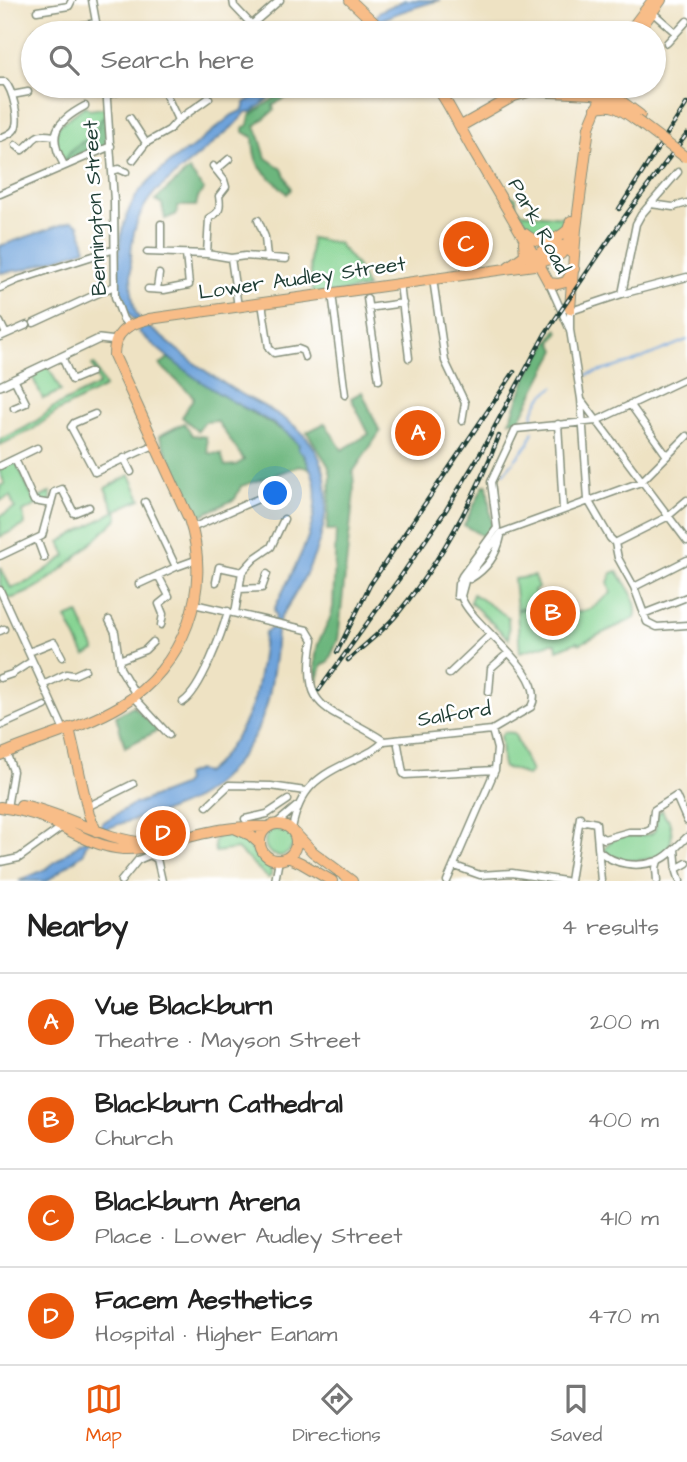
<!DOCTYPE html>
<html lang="en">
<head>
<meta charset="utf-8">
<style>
	body { margin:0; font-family:"Architects Daughter",sans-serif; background:#f2f2f2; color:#222 }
	.you { position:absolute; left:276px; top:494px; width:24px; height:24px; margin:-18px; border:5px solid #fff; border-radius:50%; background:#1a73e8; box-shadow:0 0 0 10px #1a73e833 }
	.badge { display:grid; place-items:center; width:46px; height:46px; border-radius:50%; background:#ea580c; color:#fff; font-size:23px; font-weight:700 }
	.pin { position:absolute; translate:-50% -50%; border:4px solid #fff; box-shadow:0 2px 7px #0006 }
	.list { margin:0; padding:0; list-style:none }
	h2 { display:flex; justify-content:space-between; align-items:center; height:91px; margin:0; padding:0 28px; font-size:30px }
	h2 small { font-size:23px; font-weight:400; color:#767676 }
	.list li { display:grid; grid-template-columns:46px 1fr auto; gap:21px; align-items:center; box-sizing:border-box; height:98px; padding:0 28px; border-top:2px solid #e0e0e0 }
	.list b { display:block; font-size:26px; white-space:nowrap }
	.list p { margin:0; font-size:23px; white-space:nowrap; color:#767676 }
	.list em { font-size:23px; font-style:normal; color:#767676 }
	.icon { flex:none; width:38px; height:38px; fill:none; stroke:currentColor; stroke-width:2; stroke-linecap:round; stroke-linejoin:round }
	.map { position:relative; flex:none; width:687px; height:881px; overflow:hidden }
	.search { position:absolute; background:#fff; box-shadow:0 2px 5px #0004; left:21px; right:21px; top:21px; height:77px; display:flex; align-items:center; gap:18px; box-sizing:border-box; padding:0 24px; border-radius:38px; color:#767676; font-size:26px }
	.sheet { height:483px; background:#fff }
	nav { display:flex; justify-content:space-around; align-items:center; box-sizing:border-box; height:98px; border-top:2px solid #e0e0e0; background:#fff; font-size:19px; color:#767676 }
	nav a { display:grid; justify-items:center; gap:4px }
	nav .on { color:#ea580c }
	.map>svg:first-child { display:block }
	.green { fill:#86d493; stroke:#528864; stroke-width:2 }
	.forest { fill:#6cb67d; stroke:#467a58; stroke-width:2 }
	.water { fill:#6ea3db; stroke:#467088; stroke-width:2 }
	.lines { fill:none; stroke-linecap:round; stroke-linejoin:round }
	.stream { stroke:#6ea3db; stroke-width:2 }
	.minor-casing { stroke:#86907c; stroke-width:9 }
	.tertiary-casing { stroke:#86907c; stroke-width:10 }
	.trunk-casing { stroke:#86907c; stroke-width:12 }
	.minor { stroke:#fff; stroke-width:6 }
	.tertiary { stroke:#fff; stroke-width:7 }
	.trunk { stroke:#f8bd88; stroke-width:10 }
	.rail-casing { stroke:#1f3d34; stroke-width:4.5 }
	.rail { stroke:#fff; stroke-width:2; stroke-dasharray:5; stroke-linecap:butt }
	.trunk-bridge-casing { stroke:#86907c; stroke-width:12; stroke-linecap:butt }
	.trunk-bridge { stroke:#f8bd88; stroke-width:10 }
	.labels { text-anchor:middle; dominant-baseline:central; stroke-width:5; stroke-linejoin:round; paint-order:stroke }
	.street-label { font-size:21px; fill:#1f3d34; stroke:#fff }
</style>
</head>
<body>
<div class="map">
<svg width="687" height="881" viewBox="0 0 687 881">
	<rect width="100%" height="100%" fill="#fff"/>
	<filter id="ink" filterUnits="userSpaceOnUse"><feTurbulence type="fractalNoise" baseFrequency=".0143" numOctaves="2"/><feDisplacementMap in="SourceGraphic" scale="14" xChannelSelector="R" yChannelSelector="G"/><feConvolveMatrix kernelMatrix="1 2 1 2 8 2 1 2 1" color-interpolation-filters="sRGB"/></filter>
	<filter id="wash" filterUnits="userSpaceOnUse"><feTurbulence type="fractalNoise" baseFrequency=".00686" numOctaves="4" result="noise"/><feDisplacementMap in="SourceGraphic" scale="28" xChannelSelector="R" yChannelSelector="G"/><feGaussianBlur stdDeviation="1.57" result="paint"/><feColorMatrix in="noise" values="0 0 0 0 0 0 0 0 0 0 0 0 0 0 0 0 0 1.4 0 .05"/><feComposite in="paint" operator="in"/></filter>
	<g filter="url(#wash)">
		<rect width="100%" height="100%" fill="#eee2c3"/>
		<path class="green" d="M85,106l5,4 18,-3v7c-9,5 -7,10 -13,18 -12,15 -24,9 -31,33l-10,-17 4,-22z
			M507,191l3,5 6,1v10l6,6 42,4 -2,13c-10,9 -23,7 -34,1l-22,-38z
			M311,238l27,5 18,22 11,23 -54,8 -3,-34z
			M47,364l14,27 -18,8 -13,-27z
			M94,364l11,23 -47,24 -26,19 -32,15v-6c15,-5 42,-19 52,-31l47,-23 -7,-20z
			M15,459l19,42 17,-9v12l-9,-2 -19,10 2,13 -25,12v-21l15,-8 -5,-12 -10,5v-15l5,-2 -5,-11v-7z
			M130,475l11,24 -25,11 2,8c-28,25 -74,76 -111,81l-7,-15v-17l11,21 19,-7 36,-25 -6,-14 55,-31 -10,-23z
			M617,571c9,14 23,30 18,47l-56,26 -2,-2 -20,8 -1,-7h-4l-32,9 -3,-41 14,-4 4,15 9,2 2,7 17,-4 -2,-11 30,-7 20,-16 -3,-11 4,-9z
			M534,576l4,12 -4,2 4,13 -21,6 -3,-30z
			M473,594l35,23 1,22 -39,-37z
			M78,613l17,38 -10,5 -19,-38z
			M504,732l10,1 17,39 -4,4 -14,-7 -9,-1c-4,-7 -1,-21 -4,-31z
			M662,810l4,8h2c3,8 6,19 1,28 -11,18 -49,18 -64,6l1,-6c12,-15 29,-8 45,-12l4,-4 3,-17z
			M265 842a14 14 0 1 1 28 0a14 14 0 1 1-28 0Z
			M218,834c26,-1 27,8 40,25 4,4 9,7 13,11v6l-3,2 -31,-29 -22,3 -1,-9z"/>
		<path class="forest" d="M291,86h16l-34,19 1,5 -19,16 5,12 6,20 16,11 9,20 -4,5c-22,-25 -33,-20 -34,-57l-10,-5v-4l5,-3 2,-9z
			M108,114l3,32 -47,19c7,-24 19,-18 31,-33 5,-8 4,-13 13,-18z
			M189,170l15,20 -6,7 -2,9h-18l-1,8 -12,5 -3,-15 -7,-4z
			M557,329l2,3 -7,10 4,8 -37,71h-9l17,-45z
			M168,358l50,35 70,41 11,11 11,24 -10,-3 -59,20 -6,13 -37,18 -39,-81 25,-13 8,12 14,2 2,16 13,1 4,12 11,-1 8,-5 -27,-39 -12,1 -7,9 -16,-14 12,-20 -34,-32z
			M362,392l18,40 -27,40 1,19 -16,149 -10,22 -6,3 -5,19c-2,-14 -3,-32 3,-45 6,-12 11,-19 13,-32l3,-77h-9l4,-55 -3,-10 -21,-33 18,-9 17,27 27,-16 -18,-36z
			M484,485h3l5,42 -8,10 -20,-12z
			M133,706l26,24 -34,17 -9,-31z"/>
		<path class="water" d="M405,0h35c-20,6 -64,17 -77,33h-19l20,-8 12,-8 4,-6z
			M267,86h17l-32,26h-6l-9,11 -82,69c-19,21 -25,46 -24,74 0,14 0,33 5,47 4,10 18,17 27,25 21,18 44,35 68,50 43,26 89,39 95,96 5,48 -20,95 -45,133 -5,7 -5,31 -6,41 -3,17 -4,36 -10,52 -9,31 -36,66 -62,84 -10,7 -23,12 -34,16 -19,7 -85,16 -85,43l-37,28h-28l27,-12 56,-43v-3l30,-18 50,-19 4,-4 -1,-7 12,-5 8,3c10,-6 16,-15 23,-24 31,-42 30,-68 37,-117l7,-4 4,-12 -2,-6c17,-39 46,-79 41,-125 -1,-11 -7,-21 -11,-31l-6,-4 1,-5c-17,-22 -58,-37 -82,-53 -28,-17 -54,-38 -78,-60l1,-4c-6,-9 -15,-17 -18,-27 -10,-30 -2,-85 18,-110 12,-15 29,-27 44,-39l4,-1 44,-36 11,-5 2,-7z
			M72,221l7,4 7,24 -60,20 -26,4v-27z"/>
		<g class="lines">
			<path class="stream" d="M583,376l47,-13 57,-23
				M532,425c0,-18 7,-28 22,-38
				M504,473l25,-30 4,-12"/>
		</g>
	</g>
	<g filter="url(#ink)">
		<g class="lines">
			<g class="minor-casing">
				<path id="minor" d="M92,0l6,33
					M233,0l1,6 18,19
					M37,11l32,-5 3,-6
					M652,12l24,21
					M36,33l60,-10
					M242,33l38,-33
					M287,33l5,-3
					M667,43l20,-22
					M0,82h5c7,7 16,39 9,48 -3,4 -9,6 -14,8
					M39,86h2
					M106,86l8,115 1,96 8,22 5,6
					M162,86l16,34
					M12,95l16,-3
					M107,95l31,-9
					M130,118l16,25
					M16,145l6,5c15,-11 11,-18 32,-14
					M133,160l13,-17 23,-13 9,-10 31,-22
					M64,165c-17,-30 -9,-43 21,-59
					M216,170l13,-11
					M112,171l7,-2 7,3
					M0,194l111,-48
					M651,204l22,3 14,-4
					M258,220l7,17 2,21
					M161,224v28
					M147,252l60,2 24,4 14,-2 41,3
					M207,254l2,-36c11,-6 12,-9 10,-22l7,-9 -2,-7 -11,-14
					M231,258l7,49
					M433,279l12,82 20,42 -3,18
					M549,283l20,45
					M400,284l9,74
					M0,288l18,-8 97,-31
					M148,289l16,1 25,-5 -3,-31
					M157,289l2,-15
					M332,293l13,102
					M622,294l14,-70 5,-9 37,-43
					M367,298l12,82
					M262,303l7,45 5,5 24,-4 5,2 2,6
					M561,307l13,3 48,-16 65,-17
					M368,308l35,-5
					M570,309v21l11,69 7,101 22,38 5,5 3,15 16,29 13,35 10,5 30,-2
					M0,322l6,12
					M34,323l80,-37
					M0,337l27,-12
					M62,357l10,23 19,-8
					M582,401l105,140
					M630,404l37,52
					M14,408l12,-5 -12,-24
					M95,414l-21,9 -3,4 24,45 59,-27
					M558,424l5,85
					M124,458l7,14
					M15,459l19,42 17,3
					M0,466l37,-18
					M145,502l31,65
					M192,528l84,-37
					M501,533l140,-51 46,-46
					M37,539l7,19
					M615,543l52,-26 20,-17
					M0,556l42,-20 12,-44 8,-3 12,24 15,-6
					M158,575l11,21 -10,8 4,10 -2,11
					M470,579c17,-10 27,-24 31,-43
					M216,582l3,-15 23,5
					M139,584l37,-17 22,-8
					M634,587l53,-27
					M239,589l23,-1 5,-14
					M0,590l64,140
					M457,596l1,-12 4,-8 35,-48 -6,-46 25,-53 80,-8 91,-43
					M194,604l113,26 6,10c-14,77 20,66 71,101
					M235,613l7,-41 13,-14 16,-11 13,-28
					M643,614l44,-17
					M109,620l6,12 5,36 16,27
					M0,631l4,-2
					M29,652l25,-10 8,15
					M119,660l26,-10 8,-8
					M449,674l42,-40
					M0,678l12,-4 20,-13
					M43,685l23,-11 8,1 11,-5
					M489,692l2,-24 17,-15
					M134,697l35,38
					M183,702c18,-12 39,-69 45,-91
					M0,726l45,-20
					M398,745l5,28 2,2 90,-5
					M6,752l7,19 -6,37
					M207,806l22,-21 42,1 34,5
					M87,807l46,-23
					M245,819l22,-5 21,-14
					M277,823l20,-17
					M581,823l5,-2 10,2 5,58
					M292,829c8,-42 26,-53 63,-70 11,-5 21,-9 29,-18l108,-11 39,-23c19,-34 -61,-81 -70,-111l4,-15 36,-48
					M598,835l6,4 25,-7h17l6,-3 2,-19 22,-14 11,25
					M675,849l2,23 3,9
					M599,851c16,14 38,17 58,10 11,-3 21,-16 30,-24
					M0,862l19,-4 43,-31
					M455,866l25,9 32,-2 53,8
					M676,869l11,-6
					M121,881l17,-21 12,-5 7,4 5,22
					M275,881l4,-21
					M447,881l48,-111 2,-21 -5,-19
					M570,881l10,-64
					M657,881l-1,-13 2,-7"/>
			</g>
			<g class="tertiary-casing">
				<path id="tertiary" d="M0,386l99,-47 18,2"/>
			</g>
			<g class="trunk-casing">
				<path id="trunk" d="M350,0l35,33
					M628,33l25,-33
					M637,33l24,-33
					M436,86c14,19 23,40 35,61 26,45 53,89 78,136l9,1 8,-2 8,-13
					M596,108c16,-7 27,3 40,12
					M461,126l53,-30 18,-5 60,3 29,7 19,14
					M525,234c14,12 31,7 43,-4l3,-9
					M530,260l19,-14h15l6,6
					M508,267l17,-12 -1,-13
					M570,309l6,-80 13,-102 17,-41
					M69,728l20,87 7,16
					M0,755c39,-17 83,-27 120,-49 64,-38 93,-117 69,-187l-75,-164c0,-24 15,-31 35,-36l385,-54 27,-11 15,-25
					M21,805c44,8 81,35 126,38
					M0,807c15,2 28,5 42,10 27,12 51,30 81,32 18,1 35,-5 53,-9 31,-8 59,-15 91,-13
					M260 842a18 18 0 1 1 36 0a18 18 0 1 1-36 0Z
					M234,828l16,7 10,9
					M296,834l17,18 39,29
					M288,857l13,6 31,18"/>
			</g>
			<use href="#minor" class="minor"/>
			<use href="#tertiary" class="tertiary"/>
			<use href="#trunk" class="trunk"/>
			<g class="rail-casing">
				<path id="rail" d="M619,209l68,-106
					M337,652l33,-67 144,-213
					M348,660c17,-16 37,-30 51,-48 43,-53 75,-113 100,-176
					M319,690l80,-111 47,-69 34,-56 65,-120 81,-119 61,-81"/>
			</g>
			<use href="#rail" class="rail"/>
			<g class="trunk-bridge-casing">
				<path id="trunk-bridge" d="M636,120l49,37"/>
			</g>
			<use href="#trunk-bridge" class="trunk-bridge"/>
		</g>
	</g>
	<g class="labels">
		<g class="street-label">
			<text transform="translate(95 208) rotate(-93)">Bennington Street</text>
			<text transform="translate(539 226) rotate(61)">Park Road</text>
			<text transform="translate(302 278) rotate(-8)">Lower Audley Street</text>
			<text transform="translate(454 714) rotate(-9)">Salford</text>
		</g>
	</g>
</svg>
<div class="you"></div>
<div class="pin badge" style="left:418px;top:433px">A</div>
<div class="pin badge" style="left:553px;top:613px">B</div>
<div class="pin badge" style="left:466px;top:244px">C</div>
<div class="pin badge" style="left:163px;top:833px">D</div>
<div class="search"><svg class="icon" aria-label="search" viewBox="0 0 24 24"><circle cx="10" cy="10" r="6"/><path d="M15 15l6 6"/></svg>Search here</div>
</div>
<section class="sheet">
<h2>Nearby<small>4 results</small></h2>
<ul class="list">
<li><span class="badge">A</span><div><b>Vue Blackburn</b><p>Theatre · Mayson Street</p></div><em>200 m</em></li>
<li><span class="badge">B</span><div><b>Blackburn Cathedral</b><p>Church</p></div><em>400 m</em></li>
<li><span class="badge">C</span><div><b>Blackburn Arena</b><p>Place · Lower Audley Street</p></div><em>410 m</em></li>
<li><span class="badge">D</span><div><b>Facem Aesthetics</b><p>Hospital · Higher Eanam</p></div><em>470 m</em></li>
</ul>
</section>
<nav>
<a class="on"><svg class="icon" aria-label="map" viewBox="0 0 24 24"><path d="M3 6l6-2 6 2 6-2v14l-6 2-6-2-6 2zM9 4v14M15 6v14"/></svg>Map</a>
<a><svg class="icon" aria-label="directions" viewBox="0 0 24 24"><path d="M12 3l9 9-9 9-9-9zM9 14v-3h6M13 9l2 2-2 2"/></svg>Directions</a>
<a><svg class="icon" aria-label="saved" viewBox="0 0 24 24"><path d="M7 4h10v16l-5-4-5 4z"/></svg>Saved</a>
</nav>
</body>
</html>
